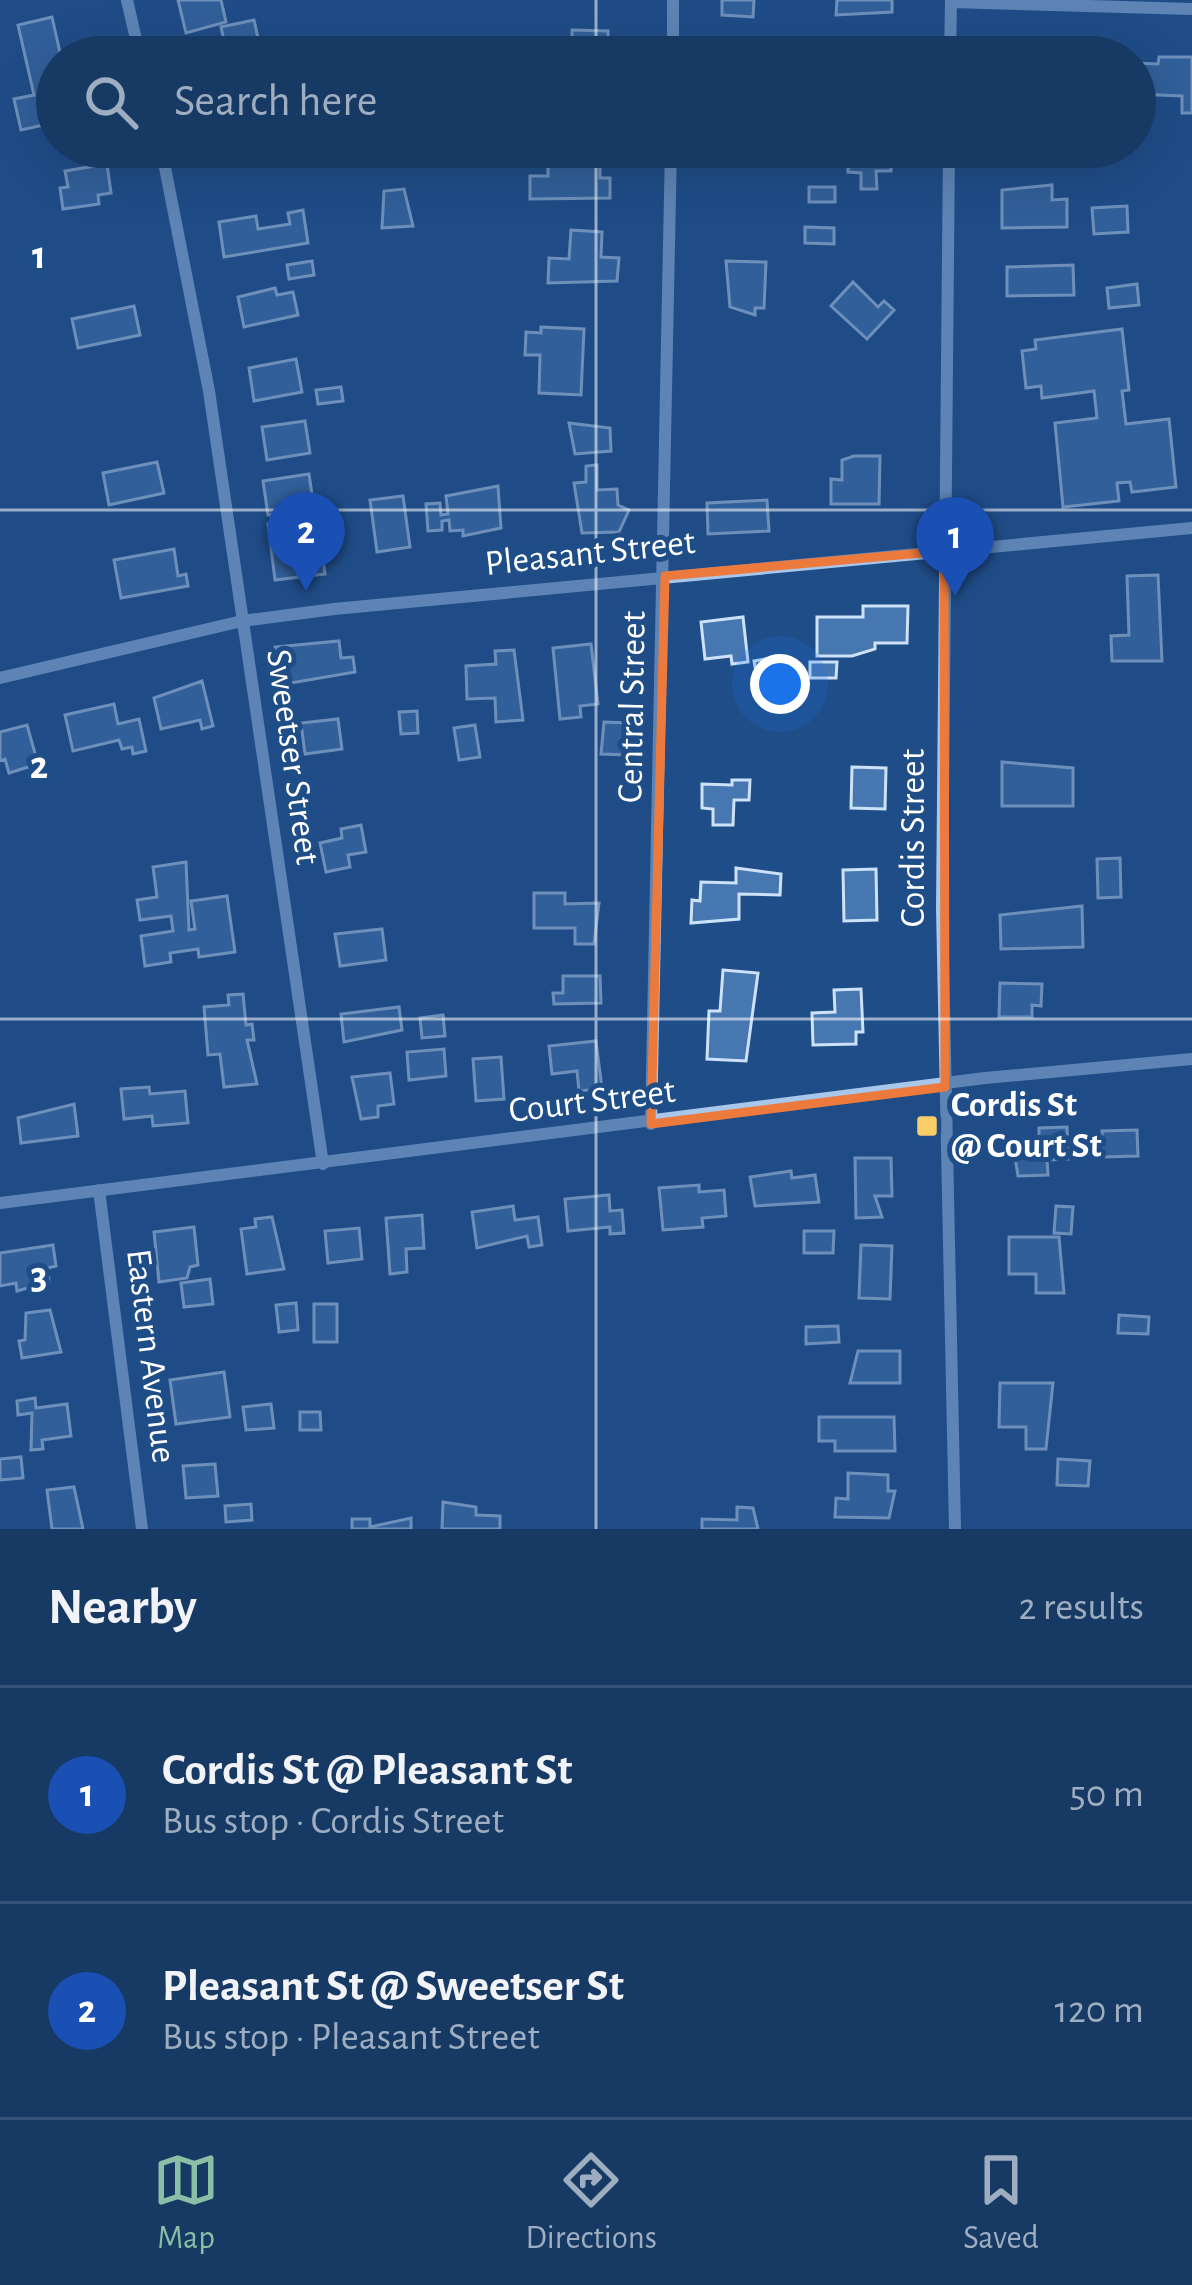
<!DOCTYPE html>
<html lang="en">
<head>
<meta charset="utf-8">
<style>
	body { margin:0; font-family:"Alegreya Sans",sans-serif; background:#20416b; color:#f1f3f6 }
	.you { position:absolute; left:780px; top:684px; width:42px; height:42px; margin:-30px; border:9px solid #fff; border-radius:50%; background:#1a73e8; box-shadow:0 0 0 18px #1a73e833 }
	.badge { display:grid; place-items:center; width:78px; height:78px; border-radius:50%; background:#8abfa5; color:#fff; font-size:39px; font-weight:700 }
	.pin { position:absolute; translate:-50% -99px; filter:drop-shadow(0 3px 6px #0008) }
	.pin::after { content:''; position:absolute; top:63px; width:42px; height:36px; background:inherit; clip-path:polygon(0 0,100% 0,50% 100%) }
	.list { margin:0; padding:0; list-style:none }
	h2 { display:flex; justify-content:space-between; align-items:center; height:156px; margin:0; padding:0 48px; font-size:51px }
	h2 small { font-size:39px; font-weight:400; color:#9eadbf }
	.list li { display:grid; grid-template-columns:78px 1fr auto; gap:36px; align-items:center; box-sizing:border-box; height:216px; padding:0 48px; border-top:3px solid #365479 }
	.list b { display:block; font-size:45px; white-space:nowrap }
	.list p { margin:0; font-size:39px; white-space:nowrap; color:#9eadbf }
	.list em { font-size:39px; font-style:normal; color:#9eadbf }
	.icon { flex:none; width:66px; height:66px; fill:none; stroke:currentColor; stroke-width:2; stroke-linecap:round; stroke-linejoin:round }
	.map { position:relative; flex:none; width:1192px; height:1529px; overflow:hidden }
	.search { position:absolute; background:#173a65; box-shadow:0 12px 48px #0002; left:36px; right:36px; top:36px; height:132px; display:flex; align-items:center; gap:30px; box-sizing:border-box; padding:0 42px; border-radius:66px; color:#9eadbf; font-size:45px }
	.sheet { height:588px; background:#173a65 }
	nav { display:flex; justify-content:space-around; align-items:center; box-sizing:border-box; height:168px; border-top:3px solid #365479; background:#173a65; font-size:33px; color:#9eadbf }
	nav a { display:grid; justify-items:center; gap:6px }
	nav .on { color:#8abfa5 }
	.map>svg:first-child { display:block }
	.building { fill:#4777b0; stroke:#cde1f8; stroke-width:3 }
	.lines { fill:none; stroke-linecap:round; stroke-linejoin:round }
	.minor { stroke:#a9c7eb; stroke-width:12 }
	.marked { fill:none; stroke:#ed7a3d; stroke-width:9; stroke-linejoin:round }
	.grid { fill:none; stroke:#fff; stroke-width:3; stroke-opacity:0.55 }
	.poi-dot { fill:#f9ce69; stroke:#1f4d87; stroke-width:4.5 }
	.labels { text-anchor:middle; dominant-baseline:central; stroke-width:10; stroke-linejoin:round; paint-order:stroke }
	.street-label { font-size:36px; fill:#fff; stroke:#1f4d87 }
	.poi-label { font-size:36px; font-weight:bold; fill:#fff; stroke:#1f4d87; text-anchor:start }
	.grid-label { font-size:39px; text-anchor:middle; font-weight:bold; fill:#fff; stroke:#1f4d87; stroke-width:10; stroke-linejoin:round; paint-order:stroke }
</style>
</head>
<body>
<div class="map">
<svg width="1192" height="1529" viewBox="0 0 1192 1529">
	<rect width="100%" height="100%" fill="#1f4d87"/>
	<path class="building" d="M178,0h43l5,22 -40,11z
		M722,0h32l-1,17 -31,-2z
		M837,0h55v12l-56,3z
		M52,17l9,40 -4,65 -36,8 -7,-31 20,-4 -16,-70z
		M254,20l4,18 -33,7 -4,-18z
		M572,30l36,1v16h7v10h-43z
		M839,38l51,1 -1,18h-51z
		M1159,57h33v56h-10v-17l-47,-2v-31l23,1z
		M548,147h61v12h-9v19h10v20l-80,1v-23h18z
		M835,147h56v24h-15l1,18h-16v-16l-13,-1v-13h-13z
		M107,164l4,29 -13,2 1,9 -36,5 -3,-21 8,-1 -3,-16z
		M1052,185v15l15,-1v28l-65,1v-38z
		M809,187h26v15h-26z
		M404,189l9,37 -31,2 2,-37z
		M1127,206l1,26 -34,2 -2,-26z
		M303,210l5,33 -84,14 -5,-35 37,-6 2,13 32,-5 -2,-11z
		M805,227l29,1v16l-29,-1z
		M571,230l31,2 -1,25 18,1 -2,23 -69,2 1,-25 20,1z
		M312,261l2,14 -25,4 -2,-14z
		M726,261l40,1 -2,46h-9v7l-25,-8z
		M1073,265l1,30 -67,1v-29z
		M853,282l25,25 6,-6 10,9 -27,29 -36,-33z
		M1137,284l2,21 -30,3 -2,-20z
		M275,288l2,7 16,-3 5,23 -54,12 -6,-30z
		M134,306l6,29 -62,13 -6,-29z
		M541,327l43,2 -3,66 -42,-2 1,-38h-15l1,-23 15,1z
		M1122,329l7,61 -7,1 4,33 43,-5 7,68 -44,5 -2,-10 -13,1 2,18 -56,6 -8,-84 42,-5 -3,-27 -52,7 -1,-12 -15,2 -4,-37 14,-2 -1,-9z
		M296,359l6,33 -48,9 -5,-33z
		M341,387l2,14 -25,3 -2,-14z
		M305,421l5,32 -43,7 -5,-33z
		M569,423l41,5 1,23 -36,3z
		M854,456h26l-1,48h-48v-25l11,1v-20z
		M157,462l7,31 -55,12 -6,-32z
		M597,465v25l20,-1 1,16 11,5 -10,22 -37,1 -8,-50 12,-1v-16z
		M309,474l5,34 -46,7 -5,-34z
		M498,486l3,42 -38,8v-6l-13,1 -1,-11 -7,1v9l-14,1 -2,-27 14,-1 1,12 7,-1 -2,-18z
		M403,496l7,51 -33,5 -7,-52z
		M767,500l2,31 -61,3 -1,-31z
		M289,521l1,10 29,-4 6,47 -50,6 -7,-56z
		M174,549l4,27 8,-2 2,12 -67,12 -7,-38z
		M1158,575l4,86h-50l-1,-25 18,-1 -2,-59z
		M863,606h45l-1,37h-32v6l-23,7h-35v-39h46z
		M743,617l5,45 -16,2 -1,-8 -26,3 -4,-37z
		M339,641l2,17 12,-1 2,15 -76,13 -4,-38z
		M591,644l7,60 -18,2 1,11 -21,2 -7,-71z
		M514,650l9,70 -27,2 -1,-24 -28,1 -1,-33 30,-2 -1,-13z
		M777,657l4,22 -23,4 -4,-22z
		M810,662h27l-1,16h-26z
		M202,681l11,45 -11,3 -2,-9 -39,9 -7,-31z
		M114,704l4,20 21,-5 7,32 -13,3 -1,-7 -10,2 -3,-9 -46,11 -8,-36z
		M417,711l1,22 -17,1 -2,-22z
		M338,719l4,30 -37,5 -4,-31z
		M604,722l25,1 -2,32 -26,-1z
		M27,725l11,39 -29,9 -4,-14 -5,2v-29z
		M475,725l5,32 -21,3 -5,-32z
		M1002,762l71,6v38h-71z
		M852,767l34,1 -1,41 -34,-1z
		M732,780h18l-1,20h-15l-1,25h-20v-16l-11,-1v-24l30,1z
		M361,825l5,27 -18,3 2,12 -24,5 -6,-29 22,-5 -1,-9z
		M1120,858l1,39 -23,1 -1,-39z
		M186,862l3,68 6,-1 -4,-28 36,-5 8,56 -36,5 -1,-8 -28,4 1,9 -26,4 -4,-30 32,-5 -2,-15 -31,4 -3,-20 20,-3 -4,-30z
		M736,868l45,6 -1,21 -41,-1v25l-48,4 1,-23 8,1 1,-19 35,1z
		M876,869l1,51 -33,1 -1,-51z
		M534,893h31v11l34,-1 -5,41h-19v-16h-41z
		M1082,906l1,41 -82,2 -1,-34z
		M382,929l4,31 -46,6 -5,-32z
		M723,970l35,3 -12,88 -39,-2 2,-48h11z
		M563,976h37l1,27 -47,1 -1,-11h10z
		M1000,983l42,1 -1,22 -9,-1v12h-33z
		M861,989l2,43h-7v12l-43,1 -1,-32 23,-1 -1,-22z
		M243,994l3,31 6,-1 2,16h-7l10,44 -33,3 -4,-33 -12,1 -4,-48 25,-2 -1,-10z
		M399,1007l3,23 -58,12 -3,-28z
		M443,1015l2,21 -23,2 -2,-20z
		M596,1041l6,48 -23,2 -2,-20 -25,3 -3,-28z
		M444,1049l2,27 -37,4 -2,-28z
		M501,1057l3,42 -28,2 -3,-42z
		M390,1073l4,31 -16,2v11l-17,2 -9,-42z
		M149,1087l1,7 35,-3 3,32 -35,3 -1,-10 -28,3 -3,-30z
		M74,1104l4,32 -57,7 -3,-25z
		M1067,1127l1,32 -21,1 1,15 -30,1 -6,-37 27,-2v-9z
		M1137,1130l1,26 -35,1 -1,-26z
		M855,1158h36l1,38h-17l7,21 -26,1z
		M791,1171l1,7 23,-3 4,27 -64,4 -5,-29z
		M699,1185v7l25,-2 2,26 -24,2 1,9 -40,3 -4,-42z
		M609,1195l1,16 12,-1 2,23 -14,1v-7l-42,4 -3,-32z
		M513,1206l2,14 23,-3 4,28 -13,2 -2,-11 -50,12 -5,-36z
		M1056,1206l17,1 -2,27 -17,-1z
		M422,1215l2,33 -18,1 1,23 -17,2 -4,-56z
		M272,1217l12,52 -37,5 -6,-45 15,-2 -1,-8z
		M194,1227l4,38 -8,2 -3,11 -28,4 -5,-50z
		M359,1228l3,31 -34,4 -3,-32z
		M804,1231h30l-1,22h-29z
		M1009,1237h50l5,56h-28v-19h-27z
		M53,1245l3,21 -8,2 1,14 -32,9 -1,-8 -16,3v-33z
		M861,1245l31,1 -2,53 -31,-1z
		M210,1279l3,25 -29,3 -3,-24z
		M296,1303l2,27 -19,2 -3,-27z
		M314,1304h23v38h-23z
		M50,1310l11,42 -39,6 -3,-17 6,-1 1,-27z
		M1119,1315l30,2 -1,17 -30,-1z
		M838,1326l1,16 -33,2v-17z
		M858,1351h42v32h-50z
		M224,1372l6,45 -54,7 -6,-44z
		M1000,1383h53l-7,66h-20v-22h-27z
		M35,1398l1,10 31,-4 4,32 -29,4 1,9 -12,1 1,-37 -14,2 -1,-14z
		M271,1404l3,24 -28,2 -3,-23z
		M300,1412h20l1,18h-21z
		M819,1417h75l1,34h-60v-10h-16z
		M21,1457l2,21 -23,2v-21z
		M1058,1459l32,2 -2,25 -31,-1z
		M215,1464l3,32 -32,2 -3,-32z
		M848,1473l40,2v16h7l-6,27 -54,-1 1,-19 12,1z
		M74,1487l9,42h-31l-5,-39z
		M443,1502l33,5v8l24,1v13h-58z
		M251,1504l1,16 -26,2 -1,-16z
		M737,1507l16,1 5,21h-56v-10l35,1z
		M411,1518v11h-59v-10h18v8z"/>
	<g class="lines">
		<path class="minor" d="M127,0l13,57
			M951,2l241,7
			M673,57v-57
			M950,57l1,-57
			M161,147l48,244 114,773
			M949,147l-7,762 13,620
			M0,678l242,-57 92,-12 858,-81
			M651,1124l20,-977
			M99,1190l43,339
			M0,1203l985,-125 207,-19"/>
	</g>
	<path d="M0 0H1192V1529H0ZM944,551l1,536 -294,37 14,-548z" fill="#1f4d87" fill-opacity=".55" fill-rule="evenodd"/>
	<path class="marked" d="M944,551l1,536 -294,37 14,-548z"/>
	<path class="grid" d="M596,0v57M596,147v1382M0,510h1192M0,1019h1192"/>
	<rect class="poi-dot" x="915" y="1114" width="24" height="24" rx="6"/>
	<g class="labels">
		<g class="street-label">
			<text transform="translate(590 553) rotate(-6)">Pleasant Street</text>
			<text transform="translate(632 707) rotate(-89)">Central Street</text>
			<text transform="translate(293 757) rotate(82)">Sweetser Street</text>
			<text transform="translate(913 838) rotate(-90)">Cordis Street</text>
			<text transform="translate(592 1101) rotate(-7)">Court Street</text>
			<text transform="translate(151 1356) rotate(83)">Eastern Avenue</text>
		</g>
		<g class="poi-label">
			<text x="951" y="1105">Cordis St<tspan x="951" dy="41">@ Court St</tspan></text>
		</g>
	</g>
	<g class="grid-label">
		<text x="39" y="268">1</text>
		<text x="39" y="778">2</text>
		<text x="39" y="1288">3</text>
	</g>
</svg>
<div class="you"></div>
<div class="pin badge" style="left:955px;top:596px;background:#1a4fb4">1</div>
<div class="pin badge" style="left:306px;top:591px;background:#1a4fb4">2</div>
<div class="search"><svg class="icon" aria-label="search" viewBox="0 0 24 24"><circle cx="10" cy="10" r="6"/><path d="M15 15l6 6"/></svg>Search here</div>
</div>
<section class="sheet">
<h2>Nearby<small>2 results</small></h2>
<ul class="list">
<li><span class="badge" style="background:#1a4fb4">1</span><div><b>Cordis St @ Pleasant St</b><p>Bus stop · Cordis Street</p></div><em>50 m</em></li>
<li><span class="badge" style="background:#1a4fb4">2</span><div><b>Pleasant St @ Sweetser St</b><p>Bus stop · Pleasant Street</p></div><em>120 m</em></li>
</ul>
</section>
<nav>
<a class="on"><svg class="icon" aria-label="map" viewBox="0 0 24 24"><path d="M3 6l6-2 6 2 6-2v14l-6 2-6-2-6 2zM9 4v14M15 6v14"/></svg>Map</a>
<a><svg class="icon" aria-label="directions" viewBox="0 0 24 24"><path d="M12 3l9 9-9 9-9-9zM9 14v-3h6M13 9l2 2-2 2"/></svg>Directions</a>
<a><svg class="icon" aria-label="saved" viewBox="0 0 24 24"><path d="M7 4h10v16l-5-4-5 4z"/></svg>Saved</a>
</nav>
</body>
</html>
